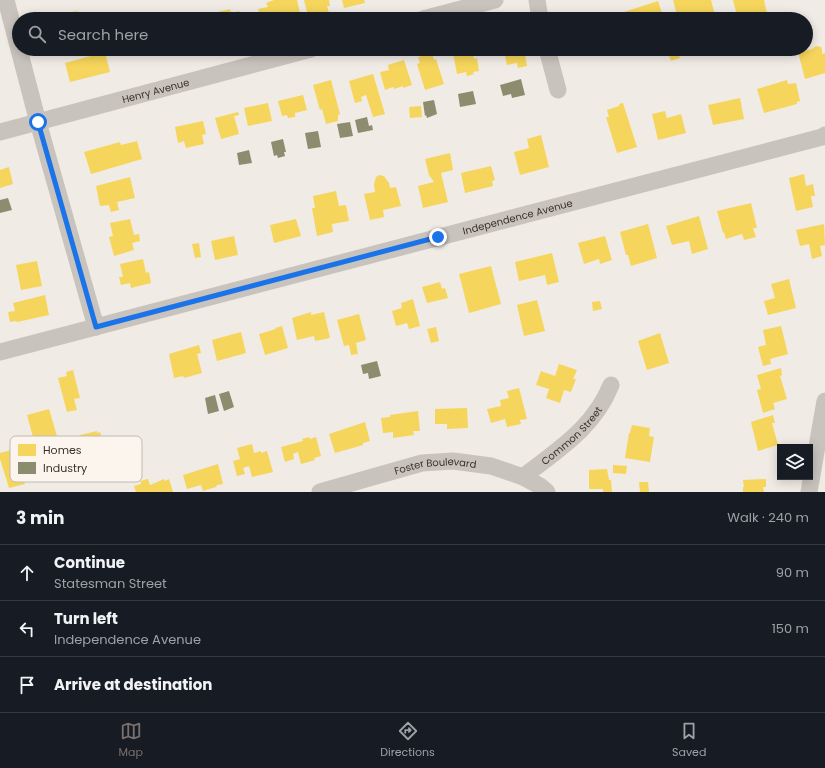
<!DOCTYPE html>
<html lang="en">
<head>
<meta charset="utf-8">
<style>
	body { margin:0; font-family:Poppins,sans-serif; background:#242831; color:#f1f3f6 }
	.controls { position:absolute; right:12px; bottom:12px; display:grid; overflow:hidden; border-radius:0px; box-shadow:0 2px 10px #0003 }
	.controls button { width:36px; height:36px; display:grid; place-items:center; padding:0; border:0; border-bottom:1px solid #363941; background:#171b24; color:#f1f3f6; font:20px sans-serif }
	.stop { position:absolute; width:12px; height:12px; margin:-9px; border:3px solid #1a73e8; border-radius:50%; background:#fff }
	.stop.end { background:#1a73e8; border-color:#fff; box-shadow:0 1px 4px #0008 }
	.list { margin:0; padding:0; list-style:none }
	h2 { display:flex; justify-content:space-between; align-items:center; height:52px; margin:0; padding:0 16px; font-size:17px }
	h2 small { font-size:13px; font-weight:400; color:#9ea1a6 }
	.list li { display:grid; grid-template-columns:26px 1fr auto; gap:12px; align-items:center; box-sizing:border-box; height:56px; padding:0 16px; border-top:1px solid #363941 }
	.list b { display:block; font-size:15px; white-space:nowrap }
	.list p { margin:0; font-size:13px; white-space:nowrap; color:#9ea1a6 }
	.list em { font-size:13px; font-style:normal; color:#9ea1a6 }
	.icon { flex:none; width:22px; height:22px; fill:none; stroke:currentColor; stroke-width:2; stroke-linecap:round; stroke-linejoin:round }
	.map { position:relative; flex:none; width:825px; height:492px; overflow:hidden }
	.search { position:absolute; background:#171b24; box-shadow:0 2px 10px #0003; left:12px; right:12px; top:12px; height:44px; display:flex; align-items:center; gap:10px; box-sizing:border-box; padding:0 14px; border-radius:22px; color:#9ea1a6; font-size:15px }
	.sheet { height:220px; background:#171b24 }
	nav { display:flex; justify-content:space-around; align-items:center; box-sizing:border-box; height:56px; border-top:1px solid #363941; background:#171b24; font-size:11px; color:#9ea1a6 }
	nav a { display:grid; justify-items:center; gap:2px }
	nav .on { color:#7a716c }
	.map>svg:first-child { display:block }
	.homes { fill:#f6d55c }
	.industry { fill:#8c8c6e }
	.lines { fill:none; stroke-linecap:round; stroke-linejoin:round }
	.minor { stroke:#c9c3be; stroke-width:17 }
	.route { stroke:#1a73e8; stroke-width:5 }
	.labels { text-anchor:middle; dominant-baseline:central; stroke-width:4; stroke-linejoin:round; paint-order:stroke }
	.street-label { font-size:10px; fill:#3b302b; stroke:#fbf5ee }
	.key { fill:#fbf5ee; stroke:#c1bab4; stroke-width:1 }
	.key-label { font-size:11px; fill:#3b302b }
</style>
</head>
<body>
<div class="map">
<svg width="825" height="492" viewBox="0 0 825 492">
	<rect width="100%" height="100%" fill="#f0ebe5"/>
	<path class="homes" d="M274,0h23l4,17 -7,2h-33l-3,-10 10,-2 -2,-4z
		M304,0h25l1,6h-3l2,7 -7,2v2l-12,1 -1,-6h-2z
		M342,0h22l1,3 -21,5z
		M673,0h38l5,19h-16l-1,-5 -21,5z
		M733,0h31l3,13h-2l2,6h-13l-1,-2 -7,2h-8z
		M658,1l5,15 -9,3h-28l-2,-7z
		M230,9l1,4 8,-2 2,8h-34l-1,-4z
		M77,11l2,8h-29l-1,-2z
		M816,46l5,1 1,3v4l3,-1v20l-20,6 -7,-27 14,-3z
		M155,49h38v1l-22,5 -1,-4 -14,3z
		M472,49l2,10 3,-1 2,13 -6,1 1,2 -7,2 -1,-4 -9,2 -4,-21z
		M494,49h30l3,17 -9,2 -1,-5 -10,2 -3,-14 -9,2z
		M587,49h28l1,3 -11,3 -1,-4 -15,5z
		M677,50l3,8 -9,3 -3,-8z
		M105,52l5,20 -40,10 -5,-19z
		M432,53l2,7 2,-1 8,25 -19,6 -8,-26 3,-1 -2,-6z
		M404,60l8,25 -9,3v-2l-9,3 -1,-2 -8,3 -5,-18 9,-2 -1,-5z
		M373,74l12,40 -12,3 -7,-22 -5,2 1,4 -7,2 -6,-22z
		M331,80l9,34 -2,1v6l-12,3 -4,-15 -2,1 -7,-25z
		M787,80l1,4 8,-1 4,18 -3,1v2l-33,9 -7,-24z
		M303,95l4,15 -12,3v4l-7,1 -1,-3 -5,1 -4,-15z
		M740,98l4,21 -31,6 -5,-20z
		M268,103l4,18 -24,5 -4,-18z
		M623,103l14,44 -20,6 -11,-36h3l-2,-7 12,-4v-2z
		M421,106l1,11 -12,1 -1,-11z
		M665,111l2,7 14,-4 5,19 -28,7 -6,-26z
		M238,112l1,3 -5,1 5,18 -18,5 -6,-21z
		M203,121l3,13 -4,1 2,9 -18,4 -2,-7 -6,2 -3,-16z
		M541,135l8,32 -29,8 -6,-23 15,-4 -2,-9z
		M137,141l5,18 -51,15 -7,-22 36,-10 1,3z
		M450,153l3,17 -12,3 7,29 -25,6 -5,-22 16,-4 -5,-7 -4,-16z
		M491,166l4,14 -3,1 1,5 -28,7 -4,-20z
		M9,167l4,17 -13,4v-18z
		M804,174l2,12 7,-2 2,12h-4l2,11 -17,4 -7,-33z
		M379,175l5,1 2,3 3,4 1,5 6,-1 5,19 -18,4 1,7 -14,3 -6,-26 11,-2 -1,-8 2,-7z
		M130,177l5,21 -18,4 2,8 -8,2 -2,-7 -9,1 -4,-20z
		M336,191l3,15 7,-1 3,16 -17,3 1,8 -16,4 -5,-28h3l-2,-12z
		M751,203l6,25h-4l3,9 -12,3 -2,-6 -16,5 -2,-7 -1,1 -6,-22z
		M699,216l9,33 -16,5 -3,-13 -17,4 -6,-19z
		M130,219l4,16 5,-1 1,7 -8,2 2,7 -20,6 -5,-19 4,-1 -3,-13z
		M296,219l5,17 -27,7 -4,-18z
		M648,224l9,34 -26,8 -3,-11h-2l-6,-23z
		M824,224l1,21 -5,1 2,10 -10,3 -3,-15 -9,2 -4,-16z
		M234,236l4,19 -23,5 -4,-19z
		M605,236l7,24 -12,4 -1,-5 -15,5 -6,-21z
		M199,243l2,14 -6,1 -3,-14z
		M552,253l7,29 -12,3 -2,-10 -26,6 -4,-19z
		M143,259l3,14 3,-1 2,11 -20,5 -1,-5 -9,2 -2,-8h4l-3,-13z
		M37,261l5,25 -21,4 -5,-25z
		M491,266l10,38 -32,9 -10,-39z
		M789,279l7,29 -28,7 -4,-14 11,-3 -4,-14z
		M440,282l2,7 3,-1 3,10 -21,5 -5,-16z
		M45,295l4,20 -32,7 -1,-1 -6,1 -2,-10 7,-1 -2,-8z
		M413,299l7,27 -11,3 -2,-6 -11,3 -4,-15 10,-3 -1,-5z
		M537,300l8,31 -21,5 -7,-31z
		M600,301l2,8 -9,2 -1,-9z
		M311,312v3l13,-3 6,26 -15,3 -1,-5 -17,4 -5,-22z
		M359,314l7,26 -10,3 2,11 -7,1 -2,-10 -5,1 -7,-26z
		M282,326l6,22 -23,7 -6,-21 17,-5 -1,-1z
		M781,326l7,28 -18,5 1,5 -8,2 -5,-19 8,-2 -3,-15z
		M436,327l3,14 -8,2 -4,-14z
		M241,332l5,21 -29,8 -5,-21z
		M660,333l9,30 -22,7 -9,-29z
		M199,345l2,8 -4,1 5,19 -18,5 -1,-2 -9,2 -5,-24z
		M559,364l18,6 -4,9h3l-5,13 -7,-2 -4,13 -14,-5 3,-9 -13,-4 5,-14 14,5z
		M781,368l1,7 -2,1 7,23 -14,4 2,6 -12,4 -6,-23 4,-1 -4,-14z
		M73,370l7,28 -6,1 3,11 -10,2 -9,-34 9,-2 -1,-4z
		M519,388l8,31 -7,1 1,4 -14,3 -2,-8 -14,4 -4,-14 14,-3 -1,-6 9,-2 -2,-7z
		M467,408l1,20 -21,1v-5h-12v-15z
		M49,409l8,27 -5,1 2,9 -7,2 -1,-3 -10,3 -9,-33z
		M418,411l2,20h-7l1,4 -21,3v-6l-10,1 -2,-15 9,-1v-2z
		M773,415l2,8h-3l6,22 -20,6 -7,-29z
		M365,422l5,19 -7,2v2l-28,8 -6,-19z
		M632,425l18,3 -1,8 5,1 -4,25 -25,-4 4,-25h1z
		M97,431v2l3,-1 2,6 -3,1 3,11 -17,5 -5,-20z
		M309,437l1,2 6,-2 5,19 -7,2 1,2 -14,4 -3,-12 -5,2 1,5 -9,3 -4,-15 22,-6 -1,-2z
		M252,444l2,9 7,-2v2l6,-2 6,21 -21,5 -3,-11 -6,2 2,6 -8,2 -4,-15 7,-2 -3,-11z
		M18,448l6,19 -4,1 5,16 -16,4 -9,-29v-6z
		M218,464l5,20 -6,1 -1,2 -13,4 -2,-6 -14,4 -4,-14z
		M613,465l14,1 -1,8 -13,-1z
		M607,469l2,11h2l1,12h-9v-3h-14v-19z
		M148,479l2,6 14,-6 1,2 4,-2 4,13h-37l-2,-6 7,-2 -1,-3z
		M766,479v8h-3l1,5h-21v-5h1l-1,-7z
		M639,482h9l1,10h-9z"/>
	<path class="industry" d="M521,79l4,16 -13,3 -1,-4 -8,2 -3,-11z
		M473,91l3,13 -16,3 -2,-13z
		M434,100l3,14 -10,4 -1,-3 -1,1 -2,-14z
		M367,117l2,9 3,-1 1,5 -15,3 -3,-13z
		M350,122l3,14 -13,2 -3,-14z
		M318,131l3,16 -13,2 -3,-16z
		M283,139l3,13h-2l1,4 -7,2 -1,-3 -3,1 -3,-14z
		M249,150l3,13 -13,2 -2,-12z
		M8,198l4,12 -12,3v-13z
		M377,361l4,15 -12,3 -1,-6 -5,1 -2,-9z
		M229,391l5,16 -10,4 -5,-17z
		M215,395l4,16 -11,3 -3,-16z"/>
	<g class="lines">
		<g class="minor">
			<path d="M6,0l32,122 58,205"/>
			<path d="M537,0l3,19"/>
			<path d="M423,19l72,-19"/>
			<path d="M547,49l11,41"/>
			<path id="s1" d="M0,132l311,-83"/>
			<path id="s2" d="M0,352l822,-215 3,-2"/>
			<path id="s3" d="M523,477c34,-27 71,-49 88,-92"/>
			<path id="s4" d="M320,492l102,-29 31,-2 38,5 32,11 17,9 7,6"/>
			<path d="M809,492l16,-91"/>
		</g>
	</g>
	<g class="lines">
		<path class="route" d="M38,122l58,205 342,-90"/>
	</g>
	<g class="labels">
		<g class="street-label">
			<text stroke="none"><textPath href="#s1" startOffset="161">Henry Avenue</textPath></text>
			<text stroke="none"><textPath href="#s2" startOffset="535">Independence Avenue</textPath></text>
			<text stroke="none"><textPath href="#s3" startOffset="64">Common Street</textPath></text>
			<text stroke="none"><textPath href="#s4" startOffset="119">Foster Boulevard</textPath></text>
		</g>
	</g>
	<rect x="10" y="436" width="132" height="46" rx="6" class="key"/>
	<rect x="18" y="444" width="18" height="12" fill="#f6d55c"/>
	<rect x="18" y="462" width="18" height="12" fill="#8c8c6e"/>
	<g class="key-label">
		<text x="43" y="454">Homes</text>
		<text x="43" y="472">Industry</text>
	</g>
</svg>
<div class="controls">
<button><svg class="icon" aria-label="layers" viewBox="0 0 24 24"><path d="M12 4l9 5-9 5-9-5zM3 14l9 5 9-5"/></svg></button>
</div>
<div class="stop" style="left:38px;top:122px"></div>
<div class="stop end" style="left:438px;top:237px"></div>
<div class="search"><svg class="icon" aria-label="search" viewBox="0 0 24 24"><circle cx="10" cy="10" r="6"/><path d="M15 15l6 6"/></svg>Search here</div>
</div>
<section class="sheet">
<h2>3 min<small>Walk · 240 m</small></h2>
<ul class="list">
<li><svg class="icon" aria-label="ahead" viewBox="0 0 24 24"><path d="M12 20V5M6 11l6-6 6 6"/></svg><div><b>Continue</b><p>Statesman Street</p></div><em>90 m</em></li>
<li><svg class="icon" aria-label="left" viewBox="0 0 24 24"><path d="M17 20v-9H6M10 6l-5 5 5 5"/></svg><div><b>Turn left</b><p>Independence Avenue</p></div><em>150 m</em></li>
<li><svg class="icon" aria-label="arrive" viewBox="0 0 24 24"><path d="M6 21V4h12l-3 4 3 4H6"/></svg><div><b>Arrive at destination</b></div></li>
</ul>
</section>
<nav>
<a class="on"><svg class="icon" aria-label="map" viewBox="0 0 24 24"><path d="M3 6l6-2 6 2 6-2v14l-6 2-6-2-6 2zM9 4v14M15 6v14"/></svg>Map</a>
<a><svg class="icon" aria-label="directions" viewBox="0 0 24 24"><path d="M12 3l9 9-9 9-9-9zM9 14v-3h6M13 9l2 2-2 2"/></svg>Directions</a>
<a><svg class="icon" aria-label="saved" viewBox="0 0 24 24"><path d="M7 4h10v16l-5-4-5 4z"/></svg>Saved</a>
</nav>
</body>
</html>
